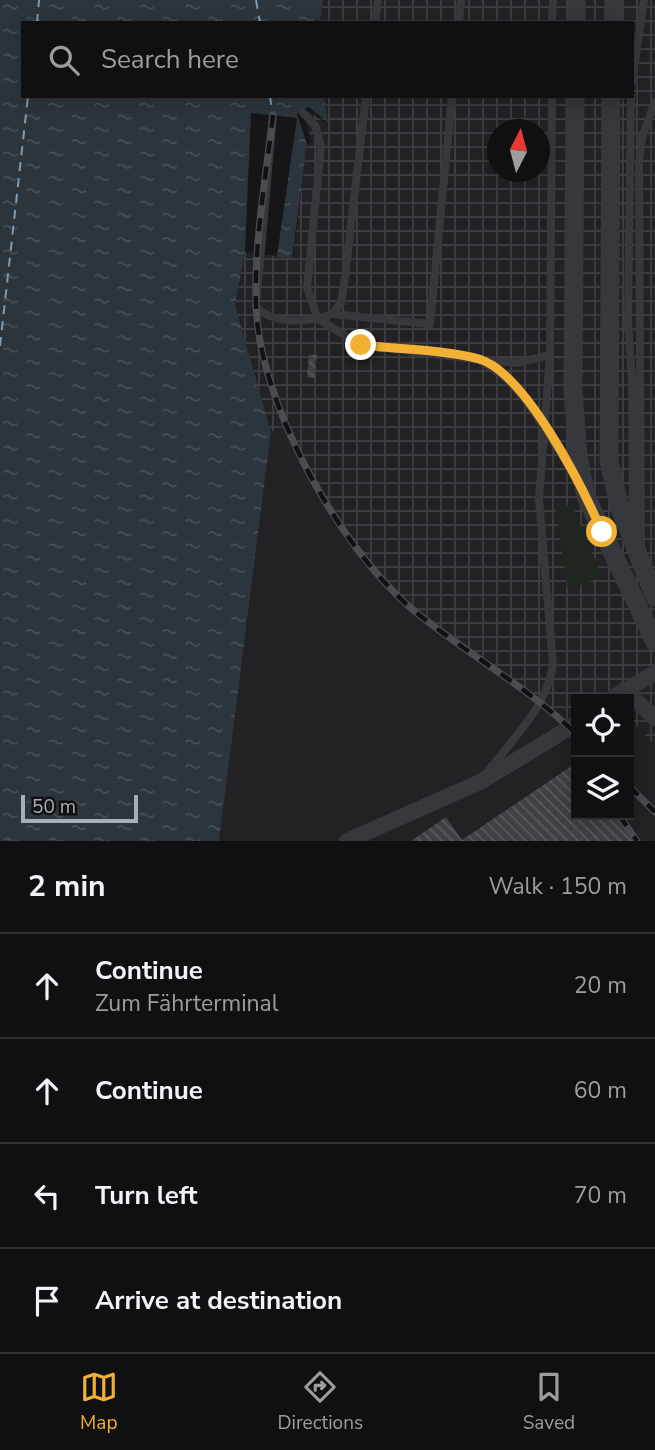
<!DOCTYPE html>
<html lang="en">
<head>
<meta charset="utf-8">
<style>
	body { margin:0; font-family:"Nunito Sans",sans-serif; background:#19191b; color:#f1f3f6 }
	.controls { position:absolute; right:21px; bottom:21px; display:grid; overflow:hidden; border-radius:0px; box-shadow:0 4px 18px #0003 }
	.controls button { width:63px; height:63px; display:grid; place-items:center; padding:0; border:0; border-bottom:2px solid #303032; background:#101012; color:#f1f3f6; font:35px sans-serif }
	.compass { position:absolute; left:487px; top:119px; width:63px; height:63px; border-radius:50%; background:#101012; box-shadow:0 4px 18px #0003; rotate:6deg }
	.scale { position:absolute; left:21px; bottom:18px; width:117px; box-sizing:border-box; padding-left:7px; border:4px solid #a8adb8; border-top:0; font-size:19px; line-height:24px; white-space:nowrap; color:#a8adb8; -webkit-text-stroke:5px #111113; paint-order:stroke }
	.stop { position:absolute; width:21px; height:21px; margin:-16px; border:5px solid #f2b134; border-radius:50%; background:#fff }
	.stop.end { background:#f2b134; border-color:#fff; box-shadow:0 2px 7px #0008 }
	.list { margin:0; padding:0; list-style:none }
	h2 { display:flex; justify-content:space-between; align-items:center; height:91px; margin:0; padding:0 28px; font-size:30px }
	h2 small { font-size:23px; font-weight:400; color:#9c9d9f }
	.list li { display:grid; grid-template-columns:46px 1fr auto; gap:21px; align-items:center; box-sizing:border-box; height:105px; padding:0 28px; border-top:2px solid #303032 }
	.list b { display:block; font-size:26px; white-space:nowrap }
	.list p { margin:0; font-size:23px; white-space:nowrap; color:#9c9d9f }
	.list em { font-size:23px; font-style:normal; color:#9c9d9f }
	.icon { flex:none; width:38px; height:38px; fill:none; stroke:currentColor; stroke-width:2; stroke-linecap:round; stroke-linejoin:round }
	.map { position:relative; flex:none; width:655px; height:841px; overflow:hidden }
	.search { position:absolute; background:#101012; box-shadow:0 4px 18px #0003; left:21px; right:21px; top:21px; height:77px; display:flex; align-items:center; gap:18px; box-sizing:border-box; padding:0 24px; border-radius:0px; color:#9c9d9f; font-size:26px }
	.sheet { height:511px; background:#101012 }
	nav { display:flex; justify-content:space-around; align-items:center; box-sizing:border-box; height:98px; border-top:2px solid #303032; background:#101012; font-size:19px; color:#9c9d9f }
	nav a { display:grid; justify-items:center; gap:4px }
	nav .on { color:#f2b134 }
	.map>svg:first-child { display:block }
	.built { fill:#222225 }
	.industrial { fill:url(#industrial-grid); fill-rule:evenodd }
	.grass { fill:#1e261f }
	.water { fill:url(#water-ripples) }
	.pier { fill:#161618 }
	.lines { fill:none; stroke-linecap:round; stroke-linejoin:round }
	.ferry { stroke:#7f9bb3; stroke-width:2; stroke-dasharray:9 7; stroke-linecap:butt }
	.building { fill:url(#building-back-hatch) }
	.service { stroke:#37383d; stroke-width:8 }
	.minor { stroke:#37383d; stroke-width:16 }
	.tertiary { stroke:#37383d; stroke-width:19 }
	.rail-casing { stroke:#4a4c52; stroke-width:7 }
	.rail { stroke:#111113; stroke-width:4.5; stroke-dasharray:13; stroke-linecap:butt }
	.route { stroke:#f2b134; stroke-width:9 }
</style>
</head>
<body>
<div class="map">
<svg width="655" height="841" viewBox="0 0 655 841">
	<defs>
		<pattern id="industrial-grid" width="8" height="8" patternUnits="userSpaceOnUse" patternTransform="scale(1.75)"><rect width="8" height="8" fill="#222225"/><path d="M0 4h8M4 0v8" fill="none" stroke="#3f3f43"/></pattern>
		<pattern id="water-ripples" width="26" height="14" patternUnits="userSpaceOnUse" patternTransform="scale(1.75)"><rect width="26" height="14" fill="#2c353c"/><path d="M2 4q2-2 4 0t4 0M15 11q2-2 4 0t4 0" fill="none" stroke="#485056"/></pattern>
		<pattern id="building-back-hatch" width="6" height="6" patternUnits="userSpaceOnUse" patternTransform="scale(1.75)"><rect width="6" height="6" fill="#404145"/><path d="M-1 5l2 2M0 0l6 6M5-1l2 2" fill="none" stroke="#595a5e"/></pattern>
	</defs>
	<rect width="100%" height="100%" fill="#161618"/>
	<path class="built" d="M286,424l21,48 29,47 22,31 53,57 160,122 5,-5v91h53v-97l26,28v95h-436l52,-409z"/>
	<path class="industrial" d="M323,0h332v746l-26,-28v-19h-53v25l-5,5 -160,-122 -27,-27 -48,-61 -29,-47 -21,-47 -15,7 -36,-127 10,-53 48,6 14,-114 -10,-30 12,-7 19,14 -4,-25h308v-73h-312zM498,130h42v42h-42z"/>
	<path class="grass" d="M572,504l30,73 -34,13 -13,-82z"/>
	<path class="water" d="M0,0h323l-3,23h-297v73h301l4,26 -19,-15 -11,7 9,30 -15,115 -47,-7 -10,53 36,127 -52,409h-219z"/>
	<path class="pier" d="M309,107l20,18 -20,-14 -7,4 6,12 3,16 -4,1 -10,-30z
		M251,113l46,5 -20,138 -32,-4z"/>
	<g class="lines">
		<path class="ferry" d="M256,0l4,23
			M37,23l2,-23
			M270,96l2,15
			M0,346l28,-250"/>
	</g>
	<path class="building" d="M309,355h8l-3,23 -7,-1z
		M576,763v52h40l18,26h-223l35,-24 16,23z"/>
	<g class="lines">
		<path class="service" d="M375,23l3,-23
			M459,23l2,-23
			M552,23l1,-23
			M632,83l12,-83
			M631,96l-3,226 4,60 1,141
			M303,113l12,12 6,22 -14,141 11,31 43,26 119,15 27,19 21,24 47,73
			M273,115l-17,191c17,20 53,16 76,8l98,10 22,-228
			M332,314l9,-11 3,-18 22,-189
			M483,360l33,3 34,-8
			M641,544l-2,-382 3,-25 13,-35
			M486,774c26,-35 60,-65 67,-109l-14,-165 11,-145 2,-259"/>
		<path class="minor" d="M624,690l31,28
			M610,699l45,-26
			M347,841l133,-59 96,-58"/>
		<path class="tertiary" d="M576,23v-23
			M613,23l1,-23
			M575,96l-2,295 5,64 8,42 69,145
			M611,96l-2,365 11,47 35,89"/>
		<g class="rail-casing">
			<path id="rail" d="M273,115c-7,62 -19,127 -17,190 3,98 82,241 156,304 53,44 115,77 164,125
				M629,786l26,26
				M619,815l18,26"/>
		</g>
		<use href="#rail" class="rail"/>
	</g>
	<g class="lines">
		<path class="route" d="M361,345c33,4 88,5 118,14 47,14 104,129 123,173"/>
	</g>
</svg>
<div class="controls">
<button><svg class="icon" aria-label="locate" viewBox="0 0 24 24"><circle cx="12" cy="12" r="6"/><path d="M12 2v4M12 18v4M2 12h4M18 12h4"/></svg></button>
<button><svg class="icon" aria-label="layers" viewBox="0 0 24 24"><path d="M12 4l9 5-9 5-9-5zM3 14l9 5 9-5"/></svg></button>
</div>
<svg class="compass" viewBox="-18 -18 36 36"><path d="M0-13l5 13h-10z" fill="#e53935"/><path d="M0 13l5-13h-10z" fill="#9c9d9f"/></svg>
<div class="scale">50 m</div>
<div class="stop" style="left:602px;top:532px"></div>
<div class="stop end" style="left:361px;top:345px"></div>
<div class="search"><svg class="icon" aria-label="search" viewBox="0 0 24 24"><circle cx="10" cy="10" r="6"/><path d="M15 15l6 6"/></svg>Search here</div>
</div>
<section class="sheet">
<h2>2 min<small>Walk · 150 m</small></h2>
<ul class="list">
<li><svg class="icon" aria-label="ahead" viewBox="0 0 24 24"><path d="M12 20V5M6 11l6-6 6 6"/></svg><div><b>Continue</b><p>Zum Fährterminal</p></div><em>20 m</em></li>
<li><svg class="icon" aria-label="ahead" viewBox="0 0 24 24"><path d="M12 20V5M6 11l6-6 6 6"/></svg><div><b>Continue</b></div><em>60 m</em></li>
<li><svg class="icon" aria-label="left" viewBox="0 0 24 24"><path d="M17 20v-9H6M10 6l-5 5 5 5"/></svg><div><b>Turn left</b></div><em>70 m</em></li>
<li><svg class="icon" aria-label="arrive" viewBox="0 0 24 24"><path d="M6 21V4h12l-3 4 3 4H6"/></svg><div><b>Arrive at destination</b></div></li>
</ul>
</section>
<nav>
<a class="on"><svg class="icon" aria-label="map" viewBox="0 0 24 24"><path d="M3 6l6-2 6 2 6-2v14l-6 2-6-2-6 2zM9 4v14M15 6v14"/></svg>Map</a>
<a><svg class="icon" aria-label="directions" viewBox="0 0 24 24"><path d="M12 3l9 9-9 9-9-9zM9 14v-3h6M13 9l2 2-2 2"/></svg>Directions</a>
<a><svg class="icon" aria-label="saved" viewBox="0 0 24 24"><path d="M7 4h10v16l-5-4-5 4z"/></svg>Saved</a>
</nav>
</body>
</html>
